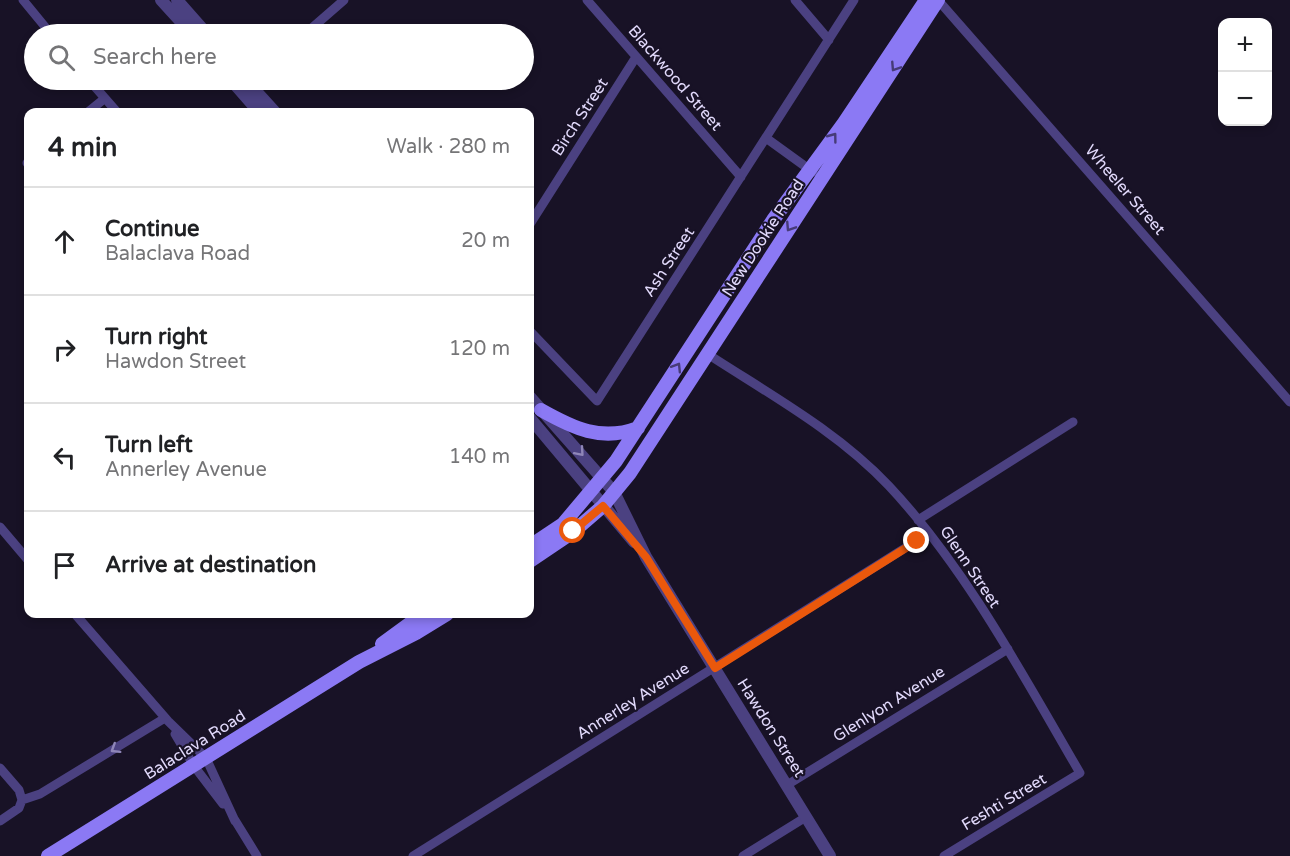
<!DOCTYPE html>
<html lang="en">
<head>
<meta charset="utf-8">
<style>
	body { margin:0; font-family:"Varela Round",sans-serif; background:#f2f2f2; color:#202124 }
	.controls { position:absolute; right:18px; top:18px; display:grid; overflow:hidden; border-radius:12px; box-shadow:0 3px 9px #0003 }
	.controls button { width:54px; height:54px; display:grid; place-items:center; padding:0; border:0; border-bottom:2px solid #e0e0e0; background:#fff; color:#202124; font:30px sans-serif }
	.stop { position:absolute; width:18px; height:18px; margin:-14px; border:4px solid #ea580c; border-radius:50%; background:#fff }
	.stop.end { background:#ea580c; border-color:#fff; box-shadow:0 2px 6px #0008 }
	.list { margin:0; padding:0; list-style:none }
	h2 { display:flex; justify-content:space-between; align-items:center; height:78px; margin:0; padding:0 24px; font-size:26px }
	h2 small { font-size:20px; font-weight:400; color:#757577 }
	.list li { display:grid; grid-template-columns:39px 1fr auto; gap:18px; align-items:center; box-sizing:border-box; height:108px; padding:0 24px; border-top:2px solid #e0e0e0 }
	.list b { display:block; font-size:22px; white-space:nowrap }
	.list p { margin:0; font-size:20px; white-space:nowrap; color:#757577 }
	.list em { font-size:20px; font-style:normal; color:#757577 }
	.icon { flex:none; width:33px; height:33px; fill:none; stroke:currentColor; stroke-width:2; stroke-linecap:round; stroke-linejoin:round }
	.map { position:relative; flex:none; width:1290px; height:856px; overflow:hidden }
	.search { position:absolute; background:#fff; box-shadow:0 3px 9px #0003; left:24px; top:24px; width:510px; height:66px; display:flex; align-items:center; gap:15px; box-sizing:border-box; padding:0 21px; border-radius:33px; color:#757577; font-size:22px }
	.panel { position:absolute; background:#fff; box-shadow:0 3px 9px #0003; left:24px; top:108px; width:510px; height:510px; border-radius:12px }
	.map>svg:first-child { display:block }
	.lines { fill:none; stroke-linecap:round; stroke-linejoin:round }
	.minor { stroke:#4b4181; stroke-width:9 }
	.tertiary { stroke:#4b4181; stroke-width:12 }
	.secondary { stroke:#8b79f4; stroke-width:14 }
	.oneway { stroke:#463b78 }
	.oneway2 { stroke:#8f86b8 }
	.route { stroke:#ea580c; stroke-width:8 }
	.labels { text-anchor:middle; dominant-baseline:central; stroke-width:4.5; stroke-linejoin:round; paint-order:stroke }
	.street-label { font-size:16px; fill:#e2dafc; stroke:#181226 }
</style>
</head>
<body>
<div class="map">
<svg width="1290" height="856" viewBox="0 0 1290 856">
	<rect width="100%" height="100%" fill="#181226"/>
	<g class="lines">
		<path class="minor" d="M23,0l28,34
			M587,0l154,177
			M795,0l34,40
			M938,0l352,402
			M305,34l39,-34
			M89,80l28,32
			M88,112l16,-13
			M766,138l47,34
			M27,163l1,-1
			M530,224l106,-167
			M530,331l67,70 257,-401
			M706,353c63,41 131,78 183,133 77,82 135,191 191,287l-136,83
			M918,520l155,-98
			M0,527l28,33
			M75,614l93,107 38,37 29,63
			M175,734l19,32 29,38
			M0,768l19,22 3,10
			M787,785l221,-136
			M233,817l24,39
			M0,821l19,-13 3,-8 18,-6 125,-76
			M413,856l516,-323
			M743,856l63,-39"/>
		<path class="tertiary" d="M161,0l31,34
			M177,0l30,34
			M231,80l28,32
			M246,80l29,32
			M530,397l84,95 32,65 184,299
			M530,418l104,124"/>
		<path class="secondary" d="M541,410c32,18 60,32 97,18
			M530,546l33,-22 53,-63 157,-241 71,-97 82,-123
			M530,561l43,-29 30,-26 27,-33 308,-473
			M382,644l41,-30
			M48,856l311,-194 57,-29 31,-19"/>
	</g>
	<defs><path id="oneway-chevron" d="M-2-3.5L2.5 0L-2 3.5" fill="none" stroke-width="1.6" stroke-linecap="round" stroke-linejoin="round" transform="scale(1.5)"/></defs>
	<g class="oneway">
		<use href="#oneway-chevron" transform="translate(895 67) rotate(123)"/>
		<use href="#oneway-chevron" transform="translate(833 137) rotate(-53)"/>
		<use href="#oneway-chevron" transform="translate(790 227) rotate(123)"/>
		<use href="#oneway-chevron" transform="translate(677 367) rotate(-58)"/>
	</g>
	<g class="oneway2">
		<use href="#oneway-chevron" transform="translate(580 452) rotate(49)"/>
		<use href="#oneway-chevron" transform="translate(115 749) rotate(148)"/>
	</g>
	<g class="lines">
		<path class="route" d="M573,531l30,-25 43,51 69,111 202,-127"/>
	</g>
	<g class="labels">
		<g class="street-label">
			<text transform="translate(675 78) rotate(49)">Blackwood Street</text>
			<text transform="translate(580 117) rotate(-57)">Birch Street</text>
			<text transform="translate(1125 190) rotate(49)">Wheeler Street</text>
			<text transform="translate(763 238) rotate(-57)">New Dookie Road</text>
			<text transform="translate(669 262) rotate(-57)">Ash Street</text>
			<text transform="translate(970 567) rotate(56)">Glenn Street</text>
			<text transform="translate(633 701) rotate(-32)">Annerley Avenue</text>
			<text transform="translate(889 704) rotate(-32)">Glenlyon Avenue</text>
			<text transform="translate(771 728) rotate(58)">Hawdon Street</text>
			<text transform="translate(195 745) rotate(-32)">Balaclava Road</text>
			<text transform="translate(1004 802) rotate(-31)">Feshti Street</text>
		</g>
	</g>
</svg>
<div class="controls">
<button>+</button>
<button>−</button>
</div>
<div class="stop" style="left:573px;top:531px"></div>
<div class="stop end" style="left:917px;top:541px"></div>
<div class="search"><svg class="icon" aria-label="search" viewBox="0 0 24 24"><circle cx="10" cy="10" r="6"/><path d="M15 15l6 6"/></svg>Search here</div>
<section class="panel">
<h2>4 min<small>Walk · 280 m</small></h2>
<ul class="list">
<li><svg class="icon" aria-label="ahead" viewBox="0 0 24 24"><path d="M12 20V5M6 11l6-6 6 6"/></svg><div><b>Continue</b><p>Balaclava Road</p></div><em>20 m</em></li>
<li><svg class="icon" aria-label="right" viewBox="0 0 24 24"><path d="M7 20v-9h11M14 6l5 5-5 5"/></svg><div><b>Turn right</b><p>Hawdon Street</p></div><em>120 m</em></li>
<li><svg class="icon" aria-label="left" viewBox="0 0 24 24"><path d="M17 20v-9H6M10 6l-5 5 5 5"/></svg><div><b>Turn left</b><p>Annerley Avenue</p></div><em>140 m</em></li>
<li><svg class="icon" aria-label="arrive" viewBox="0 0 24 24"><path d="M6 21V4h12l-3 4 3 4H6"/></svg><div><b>Arrive at destination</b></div></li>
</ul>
</section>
</div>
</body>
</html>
